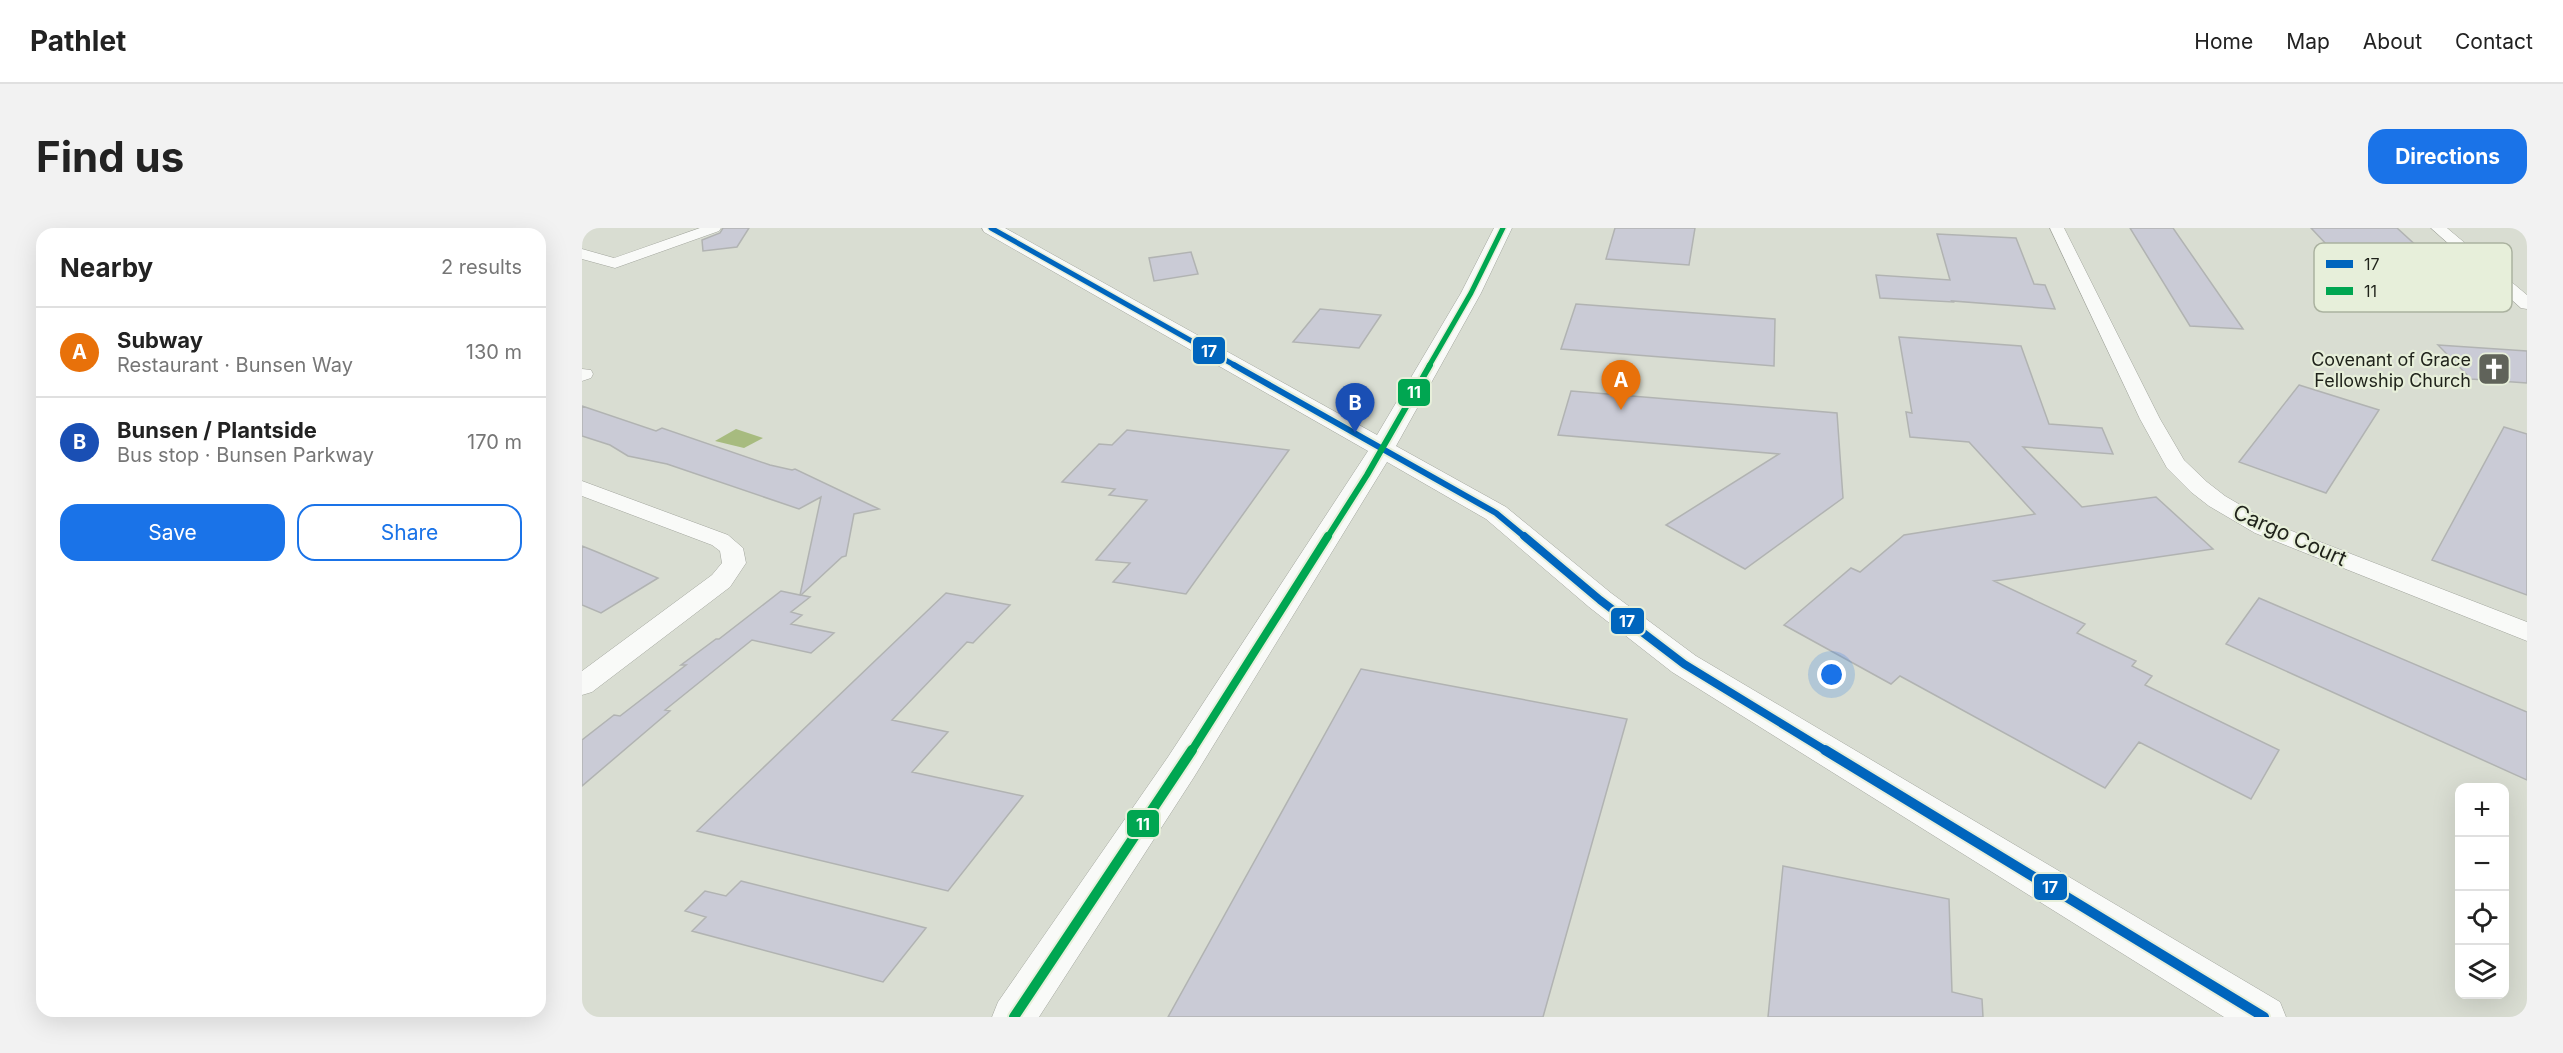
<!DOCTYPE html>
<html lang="en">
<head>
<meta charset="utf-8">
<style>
	body { margin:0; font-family:Inter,sans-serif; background:#f2f2f2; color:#222 }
	.controls { position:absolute; right:18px; bottom:18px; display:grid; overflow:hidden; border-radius:12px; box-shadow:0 6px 24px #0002 }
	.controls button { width:54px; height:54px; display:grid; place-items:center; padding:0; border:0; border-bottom:2px solid #e0e0e0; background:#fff; color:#222; font:30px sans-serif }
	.you { position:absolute; left:1250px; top:447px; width:21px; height:21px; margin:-15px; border:4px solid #fff; border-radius:50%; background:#1a73e8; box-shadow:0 0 0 9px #1a73e833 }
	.badge { display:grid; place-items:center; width:39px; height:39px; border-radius:50%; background:#1a73e8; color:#fff; font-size:20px; font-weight:700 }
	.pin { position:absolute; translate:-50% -50px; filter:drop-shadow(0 2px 3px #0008) }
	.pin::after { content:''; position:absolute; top:32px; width:21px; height:18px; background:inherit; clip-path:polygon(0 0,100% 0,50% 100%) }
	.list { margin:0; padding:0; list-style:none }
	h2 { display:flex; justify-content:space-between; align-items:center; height:78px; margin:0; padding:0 24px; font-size:26px }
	h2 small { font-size:20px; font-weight:400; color:#767676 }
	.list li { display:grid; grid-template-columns:39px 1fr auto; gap:18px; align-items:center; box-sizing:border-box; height:90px; padding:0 24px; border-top:2px solid #e0e0e0 }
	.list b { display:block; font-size:22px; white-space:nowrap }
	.list p { margin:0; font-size:20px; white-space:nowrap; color:#767676 }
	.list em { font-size:20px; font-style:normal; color:#767676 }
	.actions { display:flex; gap:12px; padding:18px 24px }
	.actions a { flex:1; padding:14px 0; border:2px solid #1a73e8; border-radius:18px; text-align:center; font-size:21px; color:#1a73e8 }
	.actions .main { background:#1a73e8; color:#fff }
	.icon { flex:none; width:33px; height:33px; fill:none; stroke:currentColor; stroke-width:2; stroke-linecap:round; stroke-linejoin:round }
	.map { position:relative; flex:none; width:1945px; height:789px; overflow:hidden; border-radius:18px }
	header { display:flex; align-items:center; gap:36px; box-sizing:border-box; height:84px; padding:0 30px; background:#fff; border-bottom:2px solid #e0e0e0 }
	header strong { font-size:28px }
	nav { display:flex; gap:33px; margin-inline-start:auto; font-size:21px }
	.intro { display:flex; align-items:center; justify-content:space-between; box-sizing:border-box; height:144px; padding:0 36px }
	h1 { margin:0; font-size:42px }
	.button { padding:15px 27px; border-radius:18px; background:#1a73e8; color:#fff; font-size:21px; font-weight:700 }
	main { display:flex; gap:36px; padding:0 36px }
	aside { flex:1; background:#fff; border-radius:18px; box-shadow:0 6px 24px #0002 }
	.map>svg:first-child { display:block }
	.water { fill:#a7bb7f }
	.building { fill:#cacbd6; stroke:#b1b3b2; stroke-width:1.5 }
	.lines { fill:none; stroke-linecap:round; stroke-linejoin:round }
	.minor-casing { stroke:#a2a59d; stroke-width:1 }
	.tertiary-casing { stroke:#a2a59d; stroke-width:1 }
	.minor { fill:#f9faf8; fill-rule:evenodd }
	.tertiary { fill:#f9faf8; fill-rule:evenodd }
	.bus-1-far3-casing { stroke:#e7efda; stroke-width:8 }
	.bus-1-far2-casing { stroke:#e7efda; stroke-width:10 }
	.bus-1-far1-casing { stroke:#e7efda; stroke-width:12 }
	.bus-1-casing { stroke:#e7efda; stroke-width:14 }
	.bus-2-far3-casing { stroke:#e7efda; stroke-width:8 }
	.bus-2-far2-casing { stroke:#e7efda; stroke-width:10 }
	.bus-2-far1-casing { stroke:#e7efda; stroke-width:12 }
	.bus-2-casing { stroke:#e7efda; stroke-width:14 }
	.bus-1-far3 { stroke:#0065bd; stroke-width:5 }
	.bus-1-far2 { stroke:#0065bd; stroke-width:6 }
	.bus-1-far1 { stroke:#0065bd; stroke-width:8 }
	.bus-1 { stroke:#0065bd; stroke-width:10 }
	.bus-2-far3 { stroke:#00a651; stroke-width:5 }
	.bus-2-far2 { stroke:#00a651; stroke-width:6 }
	.bus-2-far1 { stroke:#00a651; stroke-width:8 }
	.bus-2 { stroke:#00a651; stroke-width:10 }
	.labels { text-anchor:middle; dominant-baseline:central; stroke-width:4.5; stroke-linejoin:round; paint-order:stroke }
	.far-poi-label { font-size:18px; fill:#1f221a; stroke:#e7efda; text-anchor:end }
	.street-label { font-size:21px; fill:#1f221a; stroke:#e7efda }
	.key { fill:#e7efda; stroke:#abb2a0; stroke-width:1.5 }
	.key-label { font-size:16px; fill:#1f221a }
	.line-badge { stroke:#e7efda; stroke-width:2 }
	.badge-label { font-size:16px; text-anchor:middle; font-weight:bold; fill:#fff }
</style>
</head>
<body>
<header>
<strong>Pathlet</strong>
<nav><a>Home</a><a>Map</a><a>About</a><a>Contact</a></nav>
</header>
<div class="intro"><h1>Find us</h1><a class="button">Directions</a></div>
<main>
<aside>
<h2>Nearby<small>2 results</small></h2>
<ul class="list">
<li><span class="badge" style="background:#e8710a">A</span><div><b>Subway</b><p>Restaurant · Bunsen Way</p></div><em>130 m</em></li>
<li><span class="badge" style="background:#1a4fb4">B</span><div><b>Bunsen / Plantside</b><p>Bus stop · Bunsen Parkway</p></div><em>170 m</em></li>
</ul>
<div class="actions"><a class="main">Save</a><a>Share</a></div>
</aside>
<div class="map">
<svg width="1945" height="789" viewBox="0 0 1945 789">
	<rect width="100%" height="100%" fill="#d9ddd2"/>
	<path class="water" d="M154,201l27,9 -19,10 -29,-7z"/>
	<path class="building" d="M141,0h26l-12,19 -34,4 -1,-11 18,-7z
		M1033,0h80l-6,37 -83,-6z
		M1548,0h43l70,101 -53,-3z
		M1729,0h86l82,75 -103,-6z
		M1355,6l79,4 18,46 11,1 10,24 -103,-8 1,1 -73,-4 -4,-23 74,5z
		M609,24l7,22 -44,7 -5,-23z
		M994,76l199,15 -1,47 -213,-17z
		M738,81l61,6 -22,33 -66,-6z
		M1317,109l122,9 28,78 53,4 11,26 -90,-7 59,60 74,-10 57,52 -219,32 91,43 -8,9 59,28 -4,5 20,10 -7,9 134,65 -28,49 -112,-57 -34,46 -205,-112 -9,8 -107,-59 67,-57 9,4 44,-37 131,-21 -66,-72 -59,-5 -4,-25 6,1z
		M1856,117l89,6v32l-56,-4z
		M1717,157l80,25 -53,83 -87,-31z
		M989,163l266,22 6,85 -98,71 -79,-44 113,-71 -221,-19z
		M0,178l74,25 6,-3 108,37 22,5 3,-1 84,40 -25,5 -8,42 -4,1 -41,38 9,2 -19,15 11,3 -11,9 43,9 -23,20 -59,-13 -87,70 5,1 -88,75v-46l32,-25 6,1 66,-51h-5l35,-26h3l62,-48 19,4 21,-98 -22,12 -132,-45 -39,-8 -18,-11 -28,-9z
		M1922,199l23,7v161l-95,-35z
		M545,202l162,20 -103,144 -73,-12 17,-19 -34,-3 51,-60 -38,-5 6,-6 -53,-7 37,-38 13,1z
		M0,318l15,6 61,26 -57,35 -19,-8z
		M364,365l64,12 -37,38 -6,-1 -75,78 56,12 -36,40 111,24 -75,95 -251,-60z
		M1677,370l268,114v68l-301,-136z
		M779,441l266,50 -84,298h-375z
		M1201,638l166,33 3,93 30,7 1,18h-215z
		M159,653l185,47 -43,54 -191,-51 14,-14 -21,-6 20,-20 21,5z"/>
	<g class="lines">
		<g class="minor-casing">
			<path id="minor" d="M118,0h21l-2,3 -104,37 -33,-9v-10l32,9z
				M1468,0h14l96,191 24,41 23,22 18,14 46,27 256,99v19l-272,-108 -46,-27 -18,-14 -24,-24 -27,-49z
				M1849,0h16l80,67v14l-6,-1z
				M0,141l9,1 2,4 -2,4 -9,3z
				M0,253l146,54 15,13 3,15 -16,24 -138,105 -10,3v-24l130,-96 10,-12 -2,-12 -8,-6 -130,-49z"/>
		</g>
		<g class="tertiary-casing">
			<path id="tertiary" d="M400,0h23l372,207 84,-142 33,-65h18l-31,65 -85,153 110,61 105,86 85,63 584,346 6,15h-62l-552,-345 -83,-65 -103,-88 -99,-57 -193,315 -155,240h-47l6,-15 170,-245 200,-306 -384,-219z"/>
		</g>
		<use href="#minor" class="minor"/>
		<use href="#tertiary" class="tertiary"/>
		<g class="bus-1-far3-casing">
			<path id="bus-1-far3" d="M409,0l245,138"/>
		</g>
		<g class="bus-1-far2-casing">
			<path id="bus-1-far2" d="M652,137l262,148 30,25"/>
		</g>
		<g class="bus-1-far1-casing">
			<path id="bus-1-far1" d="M942,308l76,64 84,64 144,88"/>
		</g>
		<g class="bus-1-casing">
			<path id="bus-1" d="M1243,522l439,267"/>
		</g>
		<g class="bus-2-far3-casing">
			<path id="bus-2-far3" d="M847,138l42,-73 32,-65"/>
		</g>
		<g class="bus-2-far2-casing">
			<path id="bus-2-far2" d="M745,310l40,-63 63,-110"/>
		</g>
		<g class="bus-2-far1-casing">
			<path id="bus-2-far1" d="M609,524l137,-216"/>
		</g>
		<g class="bus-2-casing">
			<path id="bus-2" d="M432,789l178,-267"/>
		</g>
		<use href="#bus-1-far3" class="bus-1-far3"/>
		<use href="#bus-1-far2" class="bus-1-far2"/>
		<use href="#bus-1-far1" class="bus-1-far1"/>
		<use href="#bus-1" class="bus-1"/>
		<use href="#bus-2-far3" class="bus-2-far3"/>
		<use href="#bus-2-far2" class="bus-2-far2"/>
		<use href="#bus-2-far1" class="bus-2-far1"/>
		<use href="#bus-2" class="bus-2"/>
	</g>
	<defs>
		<g id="church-square" transform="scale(1.725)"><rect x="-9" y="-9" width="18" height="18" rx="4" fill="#60635a" stroke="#e7efda"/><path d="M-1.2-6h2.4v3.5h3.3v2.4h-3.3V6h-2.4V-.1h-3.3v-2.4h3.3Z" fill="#fff"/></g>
	</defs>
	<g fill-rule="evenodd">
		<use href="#church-square" x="1912" y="141"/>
	</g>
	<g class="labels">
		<g class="far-poi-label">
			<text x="1889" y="131">Covenant of Grace<tspan x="1889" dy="21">Fellowship Church</tspan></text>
		</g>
		<g class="street-label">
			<text transform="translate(1708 307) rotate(24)">Cargo Court</text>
		</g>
	</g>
	<rect x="1732" y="15" width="198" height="69" rx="9" class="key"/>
	<rect x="1744" y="32" width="27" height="8" fill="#0065bd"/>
	<rect x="1744" y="59" width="27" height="8" fill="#00a651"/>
	<g class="key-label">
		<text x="1782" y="42">17</text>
		<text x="1782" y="69">11</text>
	</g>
	<g class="line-badge">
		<rect x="610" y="108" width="34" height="29" rx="6" fill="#0065bd"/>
		<rect x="815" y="150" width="34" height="29" rx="6" fill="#00a651"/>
		<rect x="1028" y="379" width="35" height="28" rx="6" fill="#0065bd"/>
		<rect x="544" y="581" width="34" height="29" rx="6" fill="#00a651"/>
		<rect x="1451" y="645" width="35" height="28" rx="6" fill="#0065bd"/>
	</g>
	<g class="badge-label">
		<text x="627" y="129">17</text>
		<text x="832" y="170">11</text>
		<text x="1045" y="399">17</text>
		<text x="561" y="602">11</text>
		<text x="1468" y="665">17</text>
	</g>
</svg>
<div class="controls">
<button>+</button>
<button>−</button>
<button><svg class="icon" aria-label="locate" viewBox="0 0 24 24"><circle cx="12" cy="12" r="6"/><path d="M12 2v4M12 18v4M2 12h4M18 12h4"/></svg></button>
<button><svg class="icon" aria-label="layers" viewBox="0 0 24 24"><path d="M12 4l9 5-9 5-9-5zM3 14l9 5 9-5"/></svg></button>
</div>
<div class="you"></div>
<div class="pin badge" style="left:1039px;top:182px;background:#e8710a">A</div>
<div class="pin badge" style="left:773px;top:205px;background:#1a4fb4">B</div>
</div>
</main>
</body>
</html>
